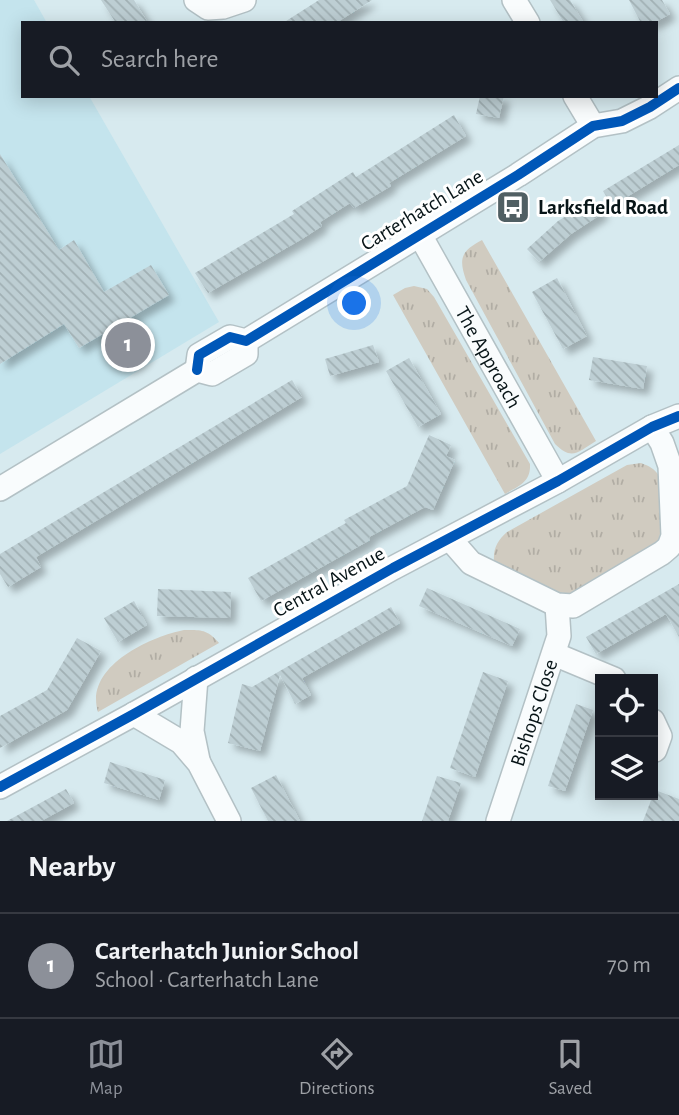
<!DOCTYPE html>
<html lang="en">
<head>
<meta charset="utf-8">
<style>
	body { margin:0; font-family:"Alegreya Sans",sans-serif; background:#20242c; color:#f1f3f6 }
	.controls { position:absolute; right:21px; bottom:21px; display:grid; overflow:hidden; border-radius:0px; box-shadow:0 4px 18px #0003 }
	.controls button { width:63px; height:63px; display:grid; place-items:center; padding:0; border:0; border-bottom:2px solid #363941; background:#171b24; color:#f1f3f6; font:35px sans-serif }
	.you { position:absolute; left:355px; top:304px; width:24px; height:24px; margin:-18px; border:5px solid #fff; border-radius:50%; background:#1a73e8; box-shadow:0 0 0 10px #1a73e833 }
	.badge { display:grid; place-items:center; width:46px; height:46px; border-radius:50%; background:#8c9099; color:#fff; font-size:23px; font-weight:700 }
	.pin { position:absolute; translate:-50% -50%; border:4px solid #fff; box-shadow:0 2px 7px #0006 }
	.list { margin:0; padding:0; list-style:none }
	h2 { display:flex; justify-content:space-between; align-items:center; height:91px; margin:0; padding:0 28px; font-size:30px }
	h2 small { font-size:23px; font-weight:400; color:#9ea1a6 }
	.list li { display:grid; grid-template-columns:46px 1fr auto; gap:21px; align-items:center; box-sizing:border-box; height:105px; padding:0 28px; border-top:2px solid #363941 }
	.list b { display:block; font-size:26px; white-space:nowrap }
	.list p { margin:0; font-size:23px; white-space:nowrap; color:#9ea1a6 }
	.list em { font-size:23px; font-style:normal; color:#9ea1a6 }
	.icon { flex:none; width:38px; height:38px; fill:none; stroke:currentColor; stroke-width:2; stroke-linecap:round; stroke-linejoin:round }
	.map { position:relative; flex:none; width:679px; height:821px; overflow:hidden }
	.search { position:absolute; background:#171b24; box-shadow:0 4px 18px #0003; left:21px; right:21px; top:21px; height:77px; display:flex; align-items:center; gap:18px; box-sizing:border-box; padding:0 24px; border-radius:0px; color:#9ea1a6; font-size:26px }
	.sheet { height:196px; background:#171b24 }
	nav { display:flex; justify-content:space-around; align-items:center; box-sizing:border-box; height:98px; border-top:2px solid #363941; background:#171b24; font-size:19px; color:#9ea1a6 }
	nav a { display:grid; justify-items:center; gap:4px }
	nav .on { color:#8c9099 }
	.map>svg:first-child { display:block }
	.built { fill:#c4e4ed }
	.grass { fill:url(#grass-tufts) }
	.building { fill:url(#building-back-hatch); filter:url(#shadow) }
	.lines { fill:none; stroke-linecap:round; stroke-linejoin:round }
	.minor-casing { stroke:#b3c1c5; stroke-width:26 }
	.minor { stroke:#f9fcfd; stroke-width:23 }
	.cycleway-casing { stroke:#fff; stroke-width:15 }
	.cycleway { stroke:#0057b8; stroke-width:10 }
	.labels { text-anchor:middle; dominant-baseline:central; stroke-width:6; stroke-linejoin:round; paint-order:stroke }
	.poi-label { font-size:21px; font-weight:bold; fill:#071417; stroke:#fff; text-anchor:start }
	.street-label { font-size:21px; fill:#071417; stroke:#fff }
</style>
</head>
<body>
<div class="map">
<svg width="679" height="821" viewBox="0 0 679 821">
	<defs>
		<pattern id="grass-tufts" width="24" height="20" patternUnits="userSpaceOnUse" patternTransform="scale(1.75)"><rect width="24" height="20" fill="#d0cbc0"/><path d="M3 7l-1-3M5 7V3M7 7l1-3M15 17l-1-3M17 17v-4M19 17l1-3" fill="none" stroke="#b1ada4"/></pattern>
		<pattern id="building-back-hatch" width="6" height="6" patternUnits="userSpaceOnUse" patternTransform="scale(1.75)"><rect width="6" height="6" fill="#bdced3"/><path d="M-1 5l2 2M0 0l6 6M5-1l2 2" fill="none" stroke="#a1b0b4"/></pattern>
		<filter id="shadow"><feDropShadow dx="6" dy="6" stdDeviation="3.5" flood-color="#0004"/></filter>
	</defs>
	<rect width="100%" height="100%" fill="#d7eaef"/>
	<path class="built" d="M0,0h34l13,23h-24v73h66l130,226 -219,132z"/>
	<path class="grass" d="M482,240l114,201c-18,11 -24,20 -41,3l-89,-164c-8,-23 -4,-29 16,-40z
		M414,286l13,3 7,8 96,167c1,18 -11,22 -25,30l-112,-199 12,-7z
		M641,463c8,3 14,6 18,13 7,12 3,54 -1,67l-91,54 -64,-26 -9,-10c-1,-13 4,-21 13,-29l120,-67z
		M184,630c17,0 23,-1 35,13l-121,69c-14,-45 51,-75 86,-82z"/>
	<path class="building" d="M101,0h33l14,23h-32z
		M319,0h53l-36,23h-53z
		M550,0h20l14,23h-20z
		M629,0h33l8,14 -16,9h-13z
		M480,96h24l-5,22 -23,-4z
		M454,115l12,21 -77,47 2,3 -37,22 -4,-5 -30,19 2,4 -20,13 -94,54 -13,-20 99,-59 -2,-3 61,-39 3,5z
		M679,145v20l-67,41 -9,-15z
		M0,154l59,96 15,-10 30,52 47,-27 18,30 -90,53 -15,-24 -64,40z
		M594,199l9,14 -32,21 -32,28 -12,-13 31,-28z
		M557,278l30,58 -24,13 -31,-57z
		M373,345l6,17 -49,14 -5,-17z
		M593,357l54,9 -4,23 -54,-9z
		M409,358l32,56 -23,13 -32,-56z
		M292,380l10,17 -266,160 5,10 -33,20 -8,-13v-20z
		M429,435l22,10 -5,11 9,4 -22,50 -8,-3 -56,30 1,3 -109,61 -13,-23 98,-55 -2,-3 63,-34z
		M679,584v53l-13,-23 -70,40 -10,-17z
		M427,588l93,41 -8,17 -93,-40z
		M158,589l73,3 -1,26 -73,-2z
		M134,601l13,24 -29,17 -14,-24z
		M391,607l9,16 -98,55 9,17 -16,9 -15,-29 -20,76 -32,-8 14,-59 10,3z
		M77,638l24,13 -34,59 -67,38v-32l47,-26z
		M483,672l25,9 -33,96 -25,-9z
		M576,704l17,6 -28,81 -17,-5z
		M110,762l55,18 -6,20 -55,-17z
		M276,775l24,46h-32l-17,-33z
		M437,776l24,7 -13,38h-26z
		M66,789l8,14 -33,18h-34z
		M655,790l24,9v22h-36z"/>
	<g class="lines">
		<g class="minor-casing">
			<g id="minor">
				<path d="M196,0l12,8 15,-1 21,-7"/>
				<path d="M514,0l14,23"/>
				<path d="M575,96l18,30"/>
				<path id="s1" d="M420,235l138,246"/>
				<path d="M197,370l2,-15 31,-18 16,4 272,-166 75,-49 29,-5 28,-14 29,-19"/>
				<path d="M0,489l197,-119 15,4 34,-20v-13"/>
				<path d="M450,539l21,24 86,42 16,1 89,-53 7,-6 4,-11 -3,-70 -8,-23 -10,-16"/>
				<path d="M554,654l60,25"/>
				<path d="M196,678l-4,53 6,29"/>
				<path d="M134,714l47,28 18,21 30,58"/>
				<path d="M653,721l7,15 -5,14"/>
				<path d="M0,787l134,-73 259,-146 165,-87 94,-54 27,-11"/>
				<path id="s2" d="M498,821l61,-185 -2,-31"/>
			</g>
		</g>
		<use href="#minor" class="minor"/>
		<g class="cycleway-casing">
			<path id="cycleway" d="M197,370l2,-15 31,-18 16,4 272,-166 75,-49 29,-5 28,-14 29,-19
				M0,787l134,-73 259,-146 165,-87 94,-54 27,-11"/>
		</g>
		<use href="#cycleway" class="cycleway"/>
	</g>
	<defs>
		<g id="bus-square" transform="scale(1.75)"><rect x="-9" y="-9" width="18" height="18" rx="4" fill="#505f63" stroke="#fff"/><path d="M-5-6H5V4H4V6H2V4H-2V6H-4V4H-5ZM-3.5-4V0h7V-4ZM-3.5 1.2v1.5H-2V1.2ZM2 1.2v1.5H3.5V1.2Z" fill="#fff"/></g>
	</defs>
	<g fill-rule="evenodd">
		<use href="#bus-square" x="513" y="207"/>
	</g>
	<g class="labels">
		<g class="poi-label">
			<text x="538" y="207">Larksfield Road</text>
		</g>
		<g class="street-label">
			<text transform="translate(422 210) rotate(-31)">Carterhatch Lane</text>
			<text stroke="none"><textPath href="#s1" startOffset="140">The Approach</textPath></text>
			<text transform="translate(329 582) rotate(-29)">Central Avenue</text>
			<text stroke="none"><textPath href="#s2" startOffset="114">Bishops Close</textPath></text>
		</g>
	</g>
</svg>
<div class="controls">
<button><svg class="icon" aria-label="locate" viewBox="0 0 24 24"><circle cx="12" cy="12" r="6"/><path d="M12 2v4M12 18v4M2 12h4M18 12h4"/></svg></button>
<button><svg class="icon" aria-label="layers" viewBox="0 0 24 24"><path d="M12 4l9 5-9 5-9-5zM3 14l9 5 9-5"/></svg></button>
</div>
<div class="you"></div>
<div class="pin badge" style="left:128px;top:345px">1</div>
<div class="search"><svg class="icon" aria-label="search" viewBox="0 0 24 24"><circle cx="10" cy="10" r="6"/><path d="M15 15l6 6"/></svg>Search here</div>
</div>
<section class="sheet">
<h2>Nearby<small></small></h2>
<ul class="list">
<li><span class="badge">1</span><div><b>Carterhatch Junior School</b><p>School · Carterhatch Lane</p></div><em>70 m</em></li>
</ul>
</section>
<nav>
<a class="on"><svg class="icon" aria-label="map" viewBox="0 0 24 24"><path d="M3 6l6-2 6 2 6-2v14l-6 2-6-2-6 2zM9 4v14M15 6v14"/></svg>Map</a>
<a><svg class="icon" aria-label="directions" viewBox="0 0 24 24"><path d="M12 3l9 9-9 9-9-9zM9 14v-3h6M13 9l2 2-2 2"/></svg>Directions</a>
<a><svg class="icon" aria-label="saved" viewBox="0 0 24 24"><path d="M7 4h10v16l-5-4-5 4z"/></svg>Saved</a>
</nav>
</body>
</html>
